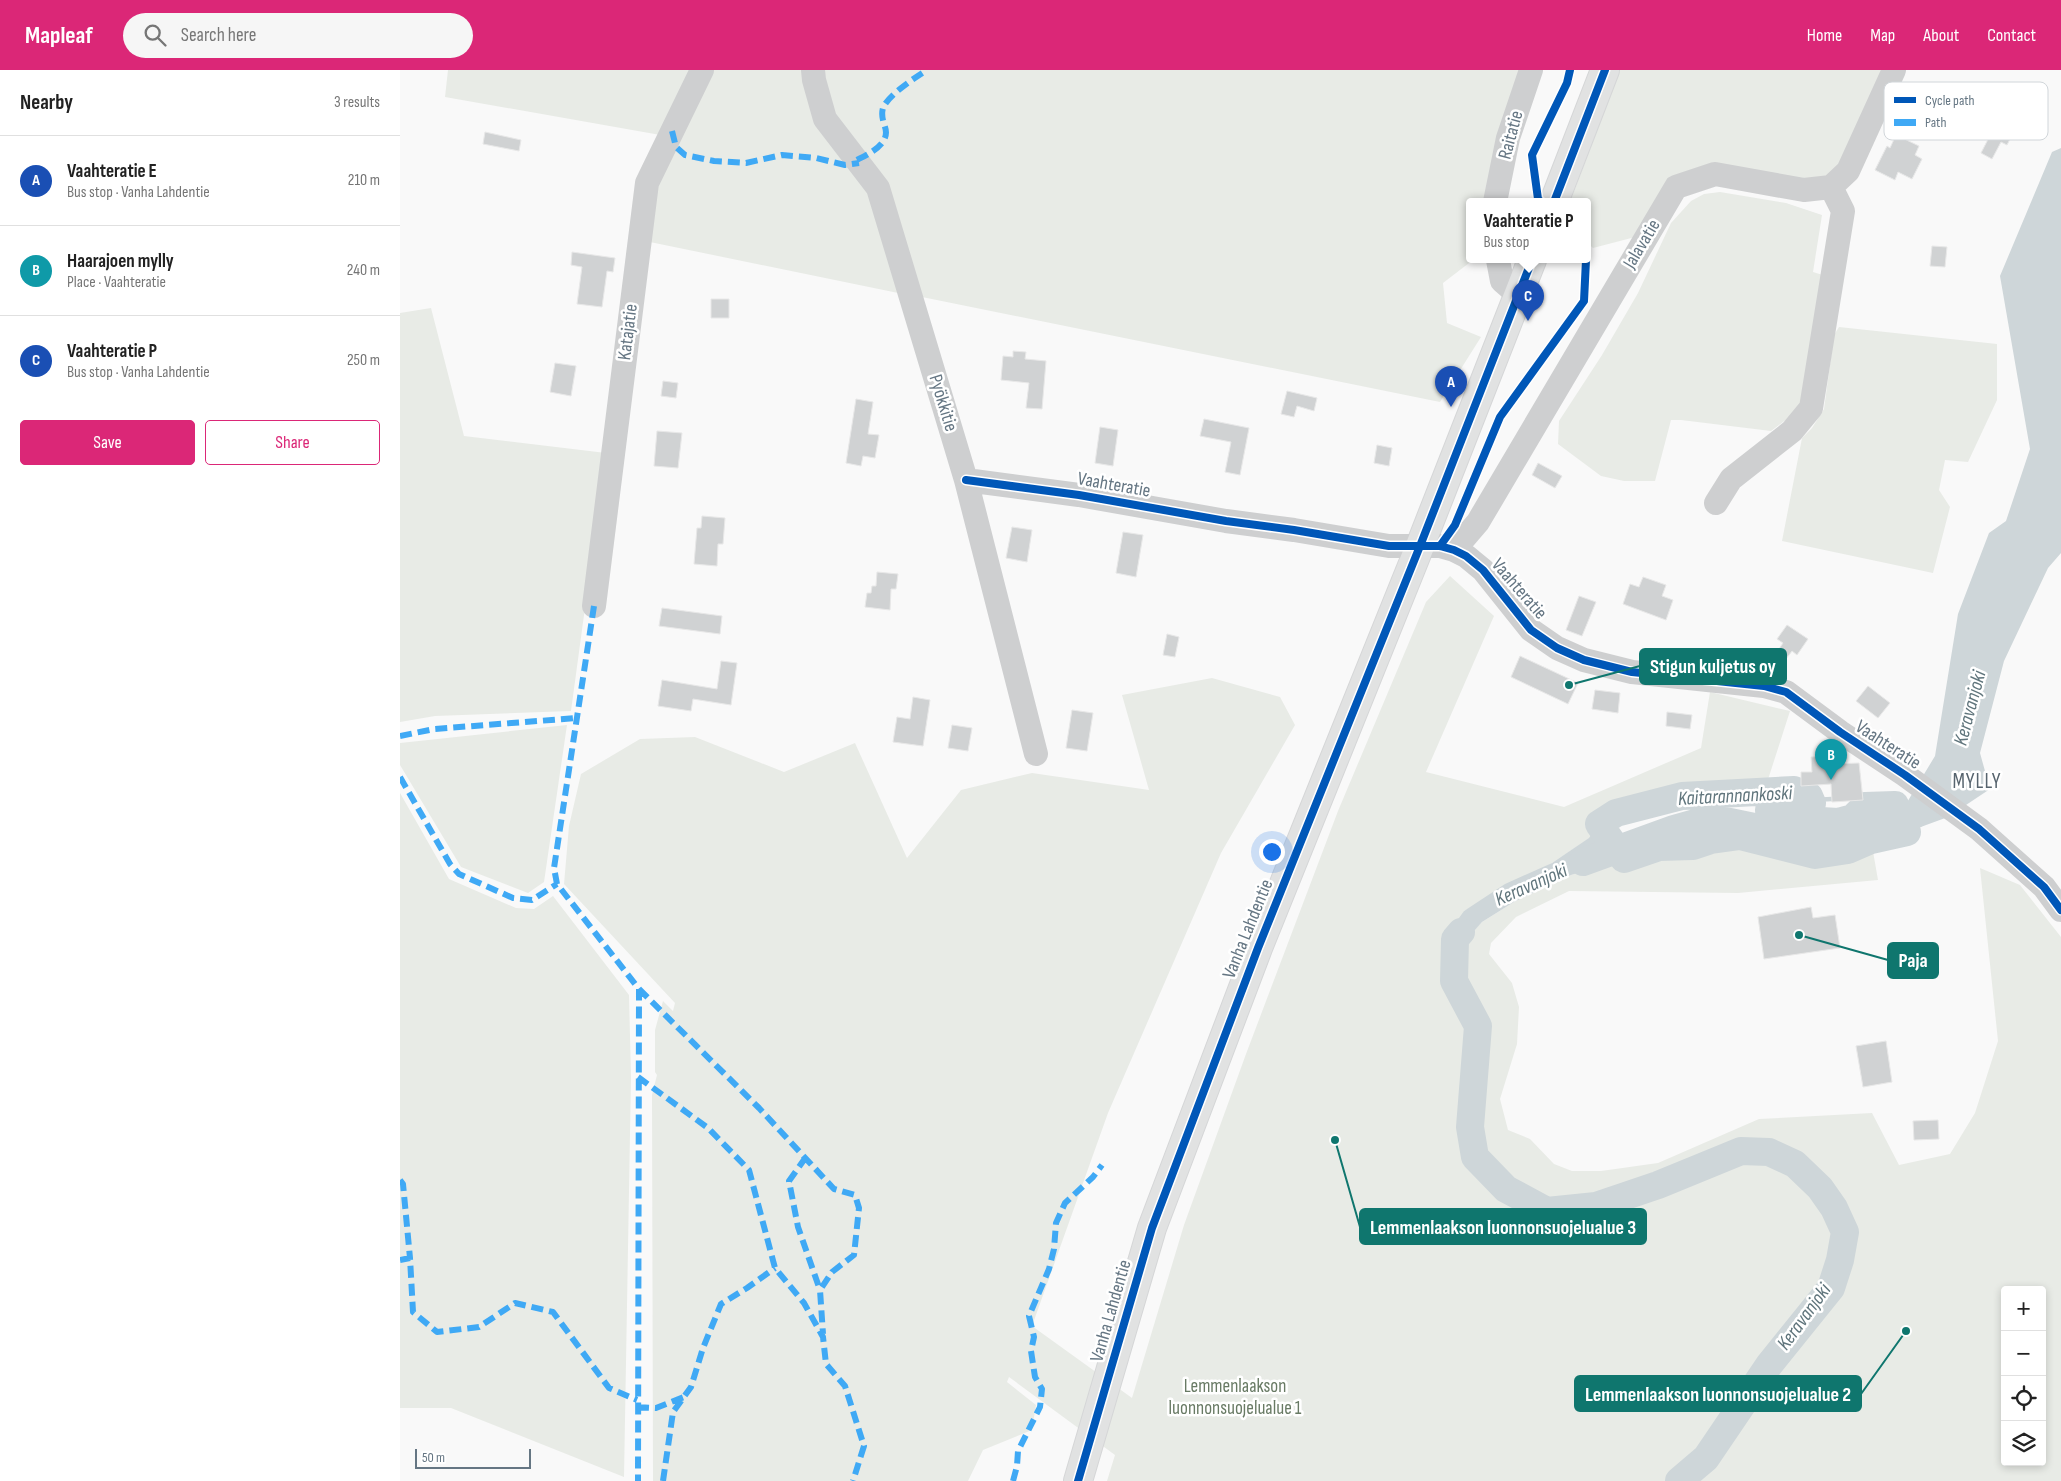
<!DOCTYPE html>
<html lang="en">
<head>
<meta charset="utf-8">
<style>
	body { margin:0; font-family:"Sofia Sans Condensed",sans-serif; background:#f6f6f6; color:#222 }
	.controls { position:absolute; right:15px; bottom:15px; display:grid; overflow:hidden; border-radius:5px; box-shadow:0 2px 8px #0003 }
	.controls button { width:45px; height:45px; display:grid; place-items:center; padding:0; border:0; border-bottom:1px solid #e0e0e0; background:#fff; color:#222; font:25px sans-serif }
	.scale { position:absolute; left:15px; bottom:12px; width:116px; box-sizing:border-box; padding-left:5px; border:2px solid #657683; border-top:0; font-size:14px; line-height:18px; white-space:nowrap; color:#657683; -webkit-text-stroke:4px #fff; paint-order:stroke }
	.you { position:absolute; left:871px; top:781px; width:18px; height:18px; margin:-12px; border:4px solid #fff; border-radius:50%; background:#1a73e8; box-shadow:0 0 0 8px #1a73e833 }
	.badge { display:grid; place-items:center; width:32px; height:32px; border-radius:50%; background:#db2777; color:#fff; font-size:16px; font-weight:700 }
	.pin { position:absolute; translate:-50% -41px; filter:drop-shadow(0 1px 2px #0008) }
	.pin::after { content:''; position:absolute; top:26px; width:18px; height:15px; background:inherit; clip-path:polygon(0 0,100% 0,50% 100%) }
	.popup { position:absolute; left:1066px; top:128px; width:125px; height:65px; box-sizing:border-box; display:grid; place-content:center; border-radius:5px; background:#fff; filter:drop-shadow(0 1px 4px #0005); font-size:16px; white-space:nowrap; color:#767676 }
	.popup b { font-size:19px; color:#222 }
	.popup::after { content:''; position:absolute; left:50%; top:100%; margin-left:-10px; border:10px solid transparent; border-top-color:#fff }
	.list { margin:0; padding:0; list-style:none }
	h2 { display:flex; justify-content:space-between; align-items:center; height:65px; margin:0; padding:0 20px; font-size:21px }
	h2 small { font-size:16px; font-weight:400; color:#767676 }
	.list li { display:grid; grid-template-columns:32px 1fr auto; gap:15px; align-items:center; box-sizing:border-box; height:90px; padding:0 20px; border-top:1px solid #e0e0e0 }
	.list b { display:block; font-size:19px; white-space:nowrap }
	.list p { margin:0; font-size:16px; white-space:nowrap; color:#767676 }
	.list em { font-size:16px; font-style:normal; color:#767676 }
	.actions { display:flex; gap:10px; padding:15px 20px }
	.actions a { flex:1; padding:11px 0; border:1px solid #db2777; border-radius:5px; text-align:center; font-size:18px; color:#db2777 }
	.actions .main { background:#db2777; color:#fff }
	.icon { flex:none; width:28px; height:28px; fill:none; stroke:currentColor; stroke-width:2; stroke-linecap:round; stroke-linejoin:round }
	.map { position:relative; flex:none; width:1661px; height:1411px; overflow:hidden }
	header { display:flex; align-items:center; gap:30px; box-sizing:border-box; height:70px; padding:0 25px; background:#db2777; color:#fff }
	header strong { font-size:24px }
	nav { display:flex; gap:28px; margin-inline-start:auto; font-size:18px }
	.search { width:350px; height:45px; background:#f6f6f6; display:flex; align-items:center; gap:12px; box-sizing:border-box; padding:0 18px; border-radius:28px; color:#767676; font-size:19px }
	main { display:flex }
	aside { flex:1; background:#fff }
	.map>svg:first-child { display:block }
	.green { fill:#e8ebe6; fill-rule:evenodd }
	.water { fill:#ced6d9 }
	.lines { fill:none; stroke-linecap:round; stroke-linejoin:round }
	.stream { stroke:#ced6d9; stroke-width:4.5 }
	.river { stroke:#ced6d9; stroke-width:28 }
	.building { fill:#d0d2d3; stroke:#e8e8e8 }
	.major-casing { stroke:#d5d6d7; stroke-width:30 }
	.minor { stroke:#cecfd0; stroke-width:24 }
	.major { stroke:#e1e2e2; stroke-width:28 }
	.quiet { stroke:#3fa9f5; stroke-width:6; stroke-dasharray:12 6; stroke-linecap:butt }
	.cycleway-casing { stroke:#fff; stroke-width:11 }
	.cycleway { stroke:#0057b8; stroke-width:8 }
	.labels { text-anchor:middle; dominant-baseline:central; stroke-width:5; stroke-linejoin:round; paint-order:stroke }
	.street-label { font-size:19px; fill:#657683; stroke:#fff }
	.park-label { font-size:19px; fill:#687a64; stroke:#fff }
	.water-label { font-size:20px; font-style:italic; fill:#60757c; stroke:#fff }
	.quarter-label { font-size:21px; letter-spacing:1px; fill:#57646e; stroke:#fff }
	.key { fill:#fff; stroke:#d1d6da; stroke-width:1 }
	.key-label { font-size:14px; fill:#657683 }
	.leader { fill:none; stroke:#0f766e; stroke-width:2 }
	.callout-dot { fill:#0f766e; stroke:#fff; stroke-width:2 }
	.callout { fill:#0f766e; stroke:#0f766e; stroke-width:2 }
	.callout-label { font-size:20px; text-anchor:middle; font-weight:bold; fill:#fff }
</style>
</head>
<body>
<header>
<strong>Mapleaf</strong>
<div class="search"><svg class="icon" aria-label="search" viewBox="0 0 24 24"><circle cx="10" cy="10" r="6"/><path d="M15 15l6 6"/></svg>Search here</div>
<nav><a>Home</a><a>Map</a><a>About</a><a>Contact</a></nav>
</header>
<main>
<aside>
<h2>Nearby<small>3 results</small></h2>
<ul class="list">
<li><span class="badge" style="background:#1a4fb4">A</span><div><b>Vaahteratie E</b><p>Bus stop · Vanha Lahdentie</p></div><em>210 m</em></li>
<li><span class="badge" style="background:#0f9aa8">B</span><div><b>Haarajoen mylly</b><p>Place · Vaahteratie</p></div><em>240 m</em></li>
<li><span class="badge" style="background:#1a4fb4">C</span><div><b>Vaahteratie P</b><p>Bus stop · Vanha Lahdentie</p></div><em>250 m</em></li>
</ul>
<div class="actions"><a class="main">Save</a><a>Share</a></div>
</aside>
<div class="map">
<svg width="1661" height="1411" viewBox="0 0 1661 1411">
	<rect width="100%" height="100%" fill="#f9f9f9"/>
	<path class="green" d="M48,0h246l-28,66 -221,-39z
		M307,0h98l67,121 31,103 -258,-53 7,-58z
		M420,0h705l-36,132h-20v58h4l-30,23 4,40 34,14 -41,65 -523,-106 -84,-180z
		M1220,0h264l-44,99 -13,13 -112,-15 -76,69 -46,12 -6,-6v-40h-17z
		M1320,122l66,11 36,12 -9,57 13,4 -27,134 -28,21 -90,-11h-10l-16,61h-31l-23,-5 -43,-32 1,-23 43,-66 36,-62 33,-70 20,-22 13,-7z
		M31,238l33,128 142,17 -35,258 -136,5 -35,6v-409z
		M1439,257l158,17v56l-29,62 -23,-2 -6,30 11,17 -17,66 -151,-32 20,-103 10,-10 12,-19 10,-74z
		M1050,506l44,40 -68,156 138,35 137,-59 9,-56 80,19 -26,81 -82,4 -66,17 -17,11 -9,14 -38,25 -88,48 -17,57 16,-3 2,-26 17,-17 32,-20 57,-27 88,-28 34,-1 18,-6 29,-4 75,19 33,-5 23,-10 7,40 -140,13 -169,-2 -53,26 -25,26 -2,11 23,29 7,24 -2,37 -17,55 8,31 22,9 24,25 18,7h29l57,-8 101,-44 113,-6 27,52 51,-11 25,-41 23,-72 -18,-173 40,17 41,52v544h-954l8,-26 -106,-78 -2,5 29,23 -4,25 -49,20 -15,31h-315l-1,-386 5,-20 -2,-3v-42l8,-29 10,10 2,-8 -111,-119 5,-58 12,-52 59,-35 55,-2 89,35 71,-29 52,115 54,-68 71,-17 117,17 -27,-95 90,-17 68,19 15,28 -74,128 -113,260 -76,213 100,72 52,-173 62,-171 92,-243 88,-209zM1605,1220h37v172h-37z
		M167,655l-23,157 -16,11 -67,-26 -61,-102v-22z
		M0,723l49,86 67,29 18,1 19,-13 76,99 2,82 -7,400 -173,-69h-51z"/>
	<path class="water" d="M1661,78v405l-13,15 -44,93 -24,92 10,36 -42,28 -41,15 -12,-27 11,-1 29,-48 23,-142 31,-81 17,-12 24,-72 -30,-173 52,-124z
		M1199,754l25,35 -53,16 -57,27 -32,20 -16,18 -3,25 -16,4 -3,-30 20,-28 41,-27 47,-21 37,-25z"/>
	<g class="lines">
		<path class="stream" d="M1411,730l21,-1
			M1460,730l23,24"/>
		<path class="river" d="M1394,720l15,6 3,7c-14,5 -28,3 -43,7l1,8 68,4 15,-4 12,-12 30,-1 12,27 -36,8 -23,10 -33,5 -75,-19 -29,4 -18,6 -34,1 -35,12 -25,-35 17,-11 66,-17z
			M1183,792l91,-33 32,-9 24,2 87,18 93,-23 18,-10 4,-6
			M1061,862l-6,7 -1,42 24,45 -8,101 5,30 31,32 41,22 49,-5 62,-21 83,-34 28,1 26,12 25,24 14,20 11,24 -5,28 -9,28 -62,77 -63,93 -27,23"/>
	</g>
	<path class="building" d="M1598,50l17,9 -8,16 -6,-3 -9,17 -11,-6z
		M85,62l36,8 -2,11 -36,-7z
		M1496,65l23,11 -4,9 7,4 -10,20 -14,-7 -3,8 -20,-10 12,-24 3,2z
		M1532,176l15,1 -2,20 -15,-1z
		M172,182l43,6 -2,14 -6,-1 -5,36 -25,-3 5,-37 -11,-2z
		M311,229h18v19h-18z
		M613,281l13,1 -1,7 21,2 -4,48 -16,-1 3,-25 -28,-3 2,-24 10,1z
		M155,293l21,3 -5,30 -21,-4z
		M263,311l15,2 -2,15 -15,-2z
		M887,321l30,7 -3,13 -17,-5 -3,11 -13,-3z
		M456,329l17,3 -5,32 11,1 -4,23 -12,-2 -2,10 -15,-3z
		M804,349l45,9 -9,47 -15,-3 6,-30 -31,-6z
		M700,357l18,3 -5,36 -18,-3z
		M257,361l25,2 -4,35 -24,-2z
		M977,375l15,3 -3,18 -15,-3z
		M1138,393l24,13 -7,12 -23,-13z
		M302,446l23,2 -2,26h-5l-1,22 -23,-2 3,-36h4z
		M612,457l20,3 -5,32 -21,-4z
		M723,462l20,3 -7,42 -20,-4z
		M477,502l21,2 -2,15h-5l-1,21 -25,-3 2,-14h4l1,-7h4z
		M1243,507l23,8 -4,11 11,4 -7,20 -43,-16 7,-20 9,3z
		M1179,526l17,6 -14,34 -16,-6z
		M262,538l60,8 -2,18 -61,-8z
		M1387,555l21,14 -11,16 -5,-4 -6,8 -9,-7 6,-9 -6,-4z
		M767,564l12,3 -4,20 -12,-2z
		M1120,586l58,27 -10,21 -57,-27z
		M321,591l16,2 -6,42 -38,-6 -2,12 -33,-5 4,-26 55,9z
		M1468,616l22,17 -12,15 -22,-17z
		M1195,620l25,3 -2,20 -26,-4z
		M513,627l17,3 -7,46 -30,-4 4,-25 13,2z
		M672,640l21,3 -6,38 -21,-3z
		M1267,642l25,3 -2,14 -24,-3z
		M552,655l20,3 -4,23 -20,-3z
		M1431,686v8l28,-1 4,37 -31,2 -1,-18 -30,2v-14h11l-1,-15z
		M1411,837l2,11 22,-3 5,33 -76,11 -6,-42z
		M1486,971l6,41 -29,5 -7,-41z
		M1538,1050l1,19 -25,1 -1,-19z"/>
	<g class="lines">
		<g class="major-casing">
			<path id="major" d="M1154,132l51,-132
				M678,1411l74,-253 106,-280 162,-402 112,-286"/>
		</g>
		<path class="minor" d="M413,0l1,10 11,39 53,69 88,292 70,274
			M1095,132l13,-64 23,-68
			M1098,190l4,21 16,14
			M566,410l113,15 147,26 68,9 95,16h51l14,4 12,6 17,14 48,60 26,18 27,12 48,12 132,14 22,6 54,40 65,43 74,54 65,58 17,23
			M1316,433l15,-24 61,-48 19,-23 32,-197 -12,-24
			M1054,480l24,-28 198,-335 39,-13 89,16 27,-3 17,-16 46,-101
			M194,536l53,-423 55,-113"/>
		<use href="#major" class="major"/>
		<path class="quiet" d="M272,61l4,16 9,8 29,6 32,2 36,-8 34,3 29,7 14,-2
			M457,90c11,-6 34,-16 28,-33 -2,-6 -4,-12 -2,-19 5,-13 33,-31 44,-38
			M194,536l-40,262 3,16 82,105 -1,492
			M0,666l34,-7 143,-11
			M0,707l50,87 9,10 54,24 19,2 25,-16
			M239,919l120,119 75,81 21,6 4,13 -5,47 -22,17 -12,18 3,44
			M238,1007l70,51 41,42 26,98 29,35 19,34 3,27 19,22 19,60 -11,35
			M406,1087l-17,24 9,46 22,63
			M0,1110l3,4 7,74
			M0,1190l10,-2 3,54 24,20 42,-5 36,-24 38,9 56,76 28,12
			M237,1337l19,1 28,-11
			M263,1411l10,-69 18,-25 12,-39 18,-44 26,-16 28,-20
			M613,1411l4,-15 1,-15 22,-44 2,-18 -7,-12 -4,-26 3,-14 -5,-21 20,-47 5,-20 2,-26 9,-20 28,-26 9,-12"/>
		<g class="cycleway-casing">
			<path id="cycleway" d="M1141,132l-3,-3 -6,-44 35,-72 3,-13
				M1154,132l51,-132
				M566,410l113,15 147,26 68,9 95,16h51l14,4 12,6 17,14 48,60 26,18 27,12 48,12 132,14 22,6 54,40 65,43 74,54 65,58 17,23
				M1040,476l15,-21 45,-108 84,-116 2,-41
				M678,1411l74,-253 106,-280 162,-402 112,-286"/>
		</g>
		<use href="#cycleway" class="cycleway"/>
	</g>
	<g class="labels">
		<g class="street-label">
			<text transform="translate(1111 65) rotate(-75)">Raitatie</text>
			<text transform="translate(1242 174) rotate(-59)">Jalavatie</text>
			<text transform="translate(228 262) rotate(-83)">Katajatie</text>
			<text transform="translate(543 333) rotate(73)">Pyökkitie</text>
			<text transform="translate(714 415) rotate(10)">Vaahteratie</text>
			<text transform="translate(1119 519) rotate(49)">Vaahteratie</text>
			<text transform="translate(1488 675) rotate(33)">Vaahteratie</text>
			<text transform="translate(848 859) rotate(-68)">Vanha Lahdentie</text>
			<text transform="translate(711 1241) rotate(-74)">Vanha Lahdentie</text>
		</g>
		<g class="park-label">
			<text x="835" y="1316">Lemmenlaakson<tspan x="835" dy="22">luonnonsuojelualue 1</tspan></text>
		</g>
		<g class="water-label">
			<text transform="translate(1570 638) rotate(-75)">Keravanjoki</text>
			<text transform="translate(1335 726) rotate(-3)">Kaitarannankoski</text>
			<text transform="translate(1131 815) rotate(-24)">Keravanjoki</text>
			<text transform="translate(1404 1247) rotate(-54)">Keravanjoki</text>
		</g>
		<g class="quarter-label">
			<text x="1577" y="711">MYLLY</text>
		</g>
	</g>
	<rect x="1484" y="12" width="164" height="58" rx="8" class="key"/>
	<rect x="1494" y="27" width="22" height="6" fill="#0057b8"/>
	<rect x="1494" y="49" width="22" height="7" fill="#3fa9f5"/>
	<g class="key-label">
		<text x="1525" y="35">Cycle path</text>
		<text x="1525" y="57">Path</text>
	</g>
	<path class="leader" d="M1169 615L1240 596M1399 865L1488 890M935 1070L960 1157M1506 1261L1461 1324"/>
	<g class="callout-dot">
		<circle cx="1169" cy="615" r="5"/>
		<circle cx="1399" cy="865" r="5"/>
		<circle cx="935" cy="1070" r="5"/>
		<circle cx="1506" cy="1261" r="5"/>
	</g>
	<g class="callout">
		<rect x="1240" y="579" width="146" height="35" rx="5"/>
		<rect x="1488" y="873" width="50" height="35" rx="5"/>
		<rect x="960" y="1139" width="286" height="35" rx="5"/>
		<rect x="1175" y="1306" width="286" height="35" rx="5"/>
	</g>
	<g class="callout-label">
		<text x="1313" y="603">Stigun kuljetus oy</text>
		<text x="1513" y="897">Paja</text>
		<text x="1103" y="1164">Lemmenlaakson luonnonsuojelualue 3</text>
		<text x="1318" y="1331">Lemmenlaakson luonnonsuojelualue 2</text>
	</g>
</svg>
<div class="controls">
<button>+</button>
<button>−</button>
<button><svg class="icon" aria-label="locate" viewBox="0 0 24 24"><circle cx="12" cy="12" r="6"/><path d="M12 2v4M12 18v4M2 12h4M18 12h4"/></svg></button>
<button><svg class="icon" aria-label="layers" viewBox="0 0 24 24"><path d="M12 4l9 5-9 5-9-5zM3 14l9 5 9-5"/></svg></button>
</div>
<div class="scale">50 m</div>
<div class="you"></div>
<div class="pin badge" style="left:1051px;top:337px;background:#1a4fb4">A</div>
<div class="pin badge" style="left:1431px;top:710px;background:#0f9aa8">B</div>
<div class="pin badge" style="left:1128px;top:251px;background:#1a4fb4">C</div>
<div class="popup"><b>Vaahteratie P</b>Bus stop</div>
</div>
</main>
</body>
</html>
